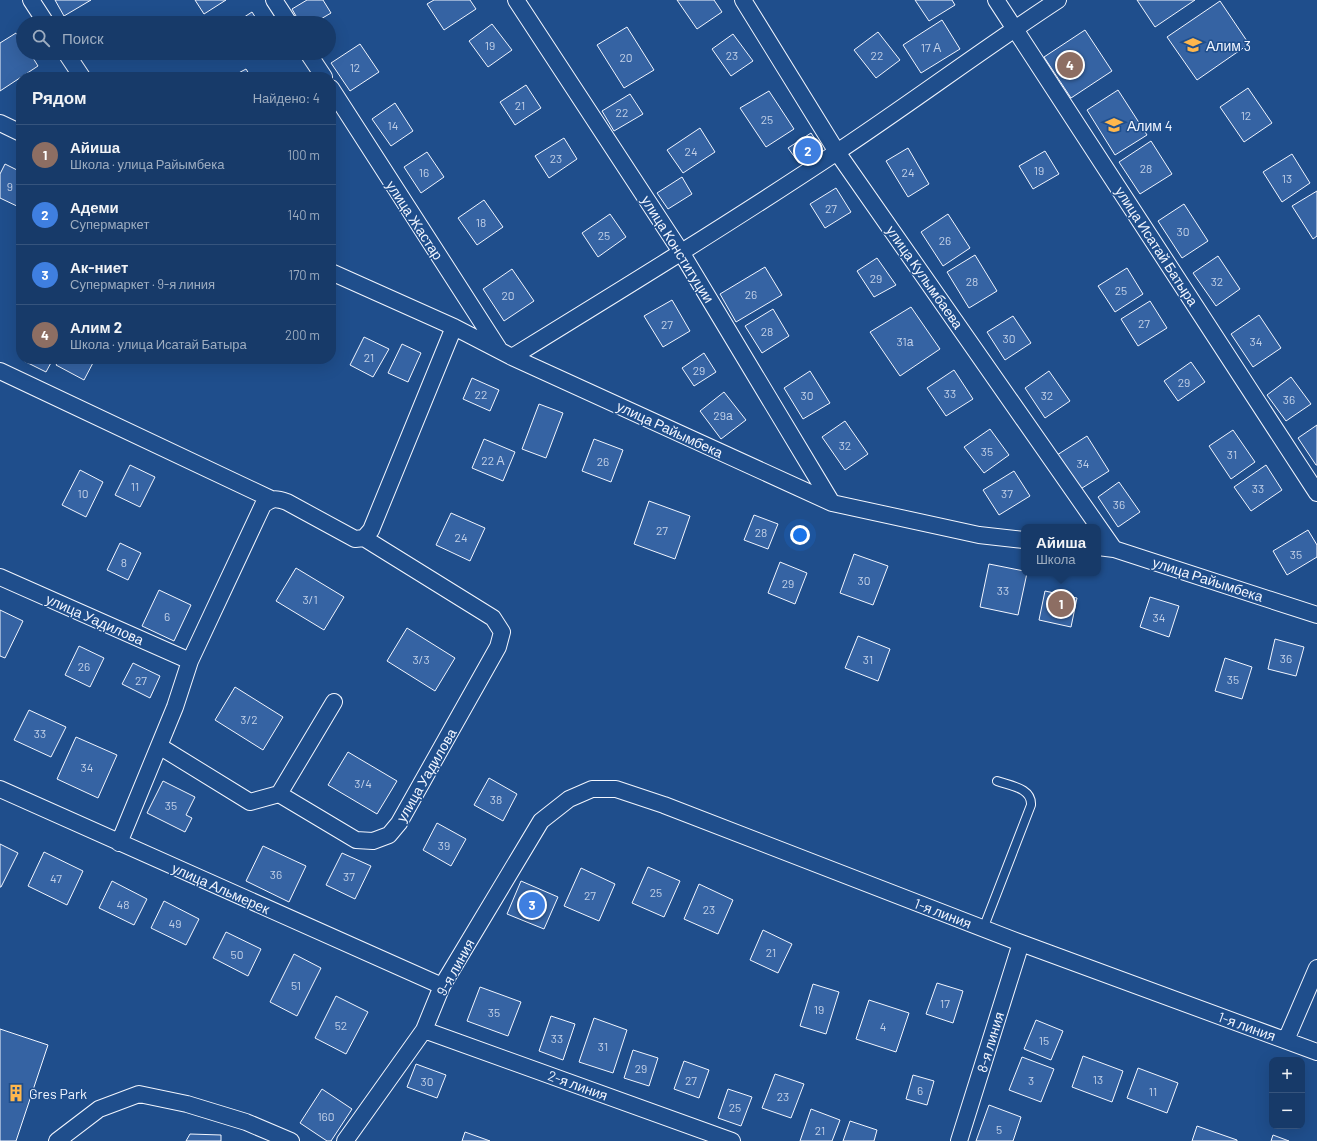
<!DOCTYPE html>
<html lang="ru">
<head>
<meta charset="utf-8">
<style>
	body { margin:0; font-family:Barlow,sans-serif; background:#20416f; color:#f1f3f6 }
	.controls { position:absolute; right:12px; bottom:12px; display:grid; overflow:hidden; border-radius:8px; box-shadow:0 4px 16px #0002 }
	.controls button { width:36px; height:36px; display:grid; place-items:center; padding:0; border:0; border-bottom:1px solid #36547d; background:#173a69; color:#f1f3f6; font:20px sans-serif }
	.you { position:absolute; left:800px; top:535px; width:14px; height:14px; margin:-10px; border:3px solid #fff; border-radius:50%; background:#1a73e8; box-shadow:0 0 0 6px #1a73e833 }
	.badge { display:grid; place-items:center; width:26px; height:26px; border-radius:50%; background:#ffb74d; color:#fff; font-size:13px; font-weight:700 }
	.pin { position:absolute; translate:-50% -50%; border:2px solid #fff; box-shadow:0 1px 4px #0006 }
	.popup { position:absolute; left:1021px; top:524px; width:80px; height:52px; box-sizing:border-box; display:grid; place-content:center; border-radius:8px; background:#173a69; filter:drop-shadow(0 1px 3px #0005); font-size:13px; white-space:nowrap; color:#9eadc0 }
	.popup b { font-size:15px; color:#f1f3f6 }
	.popup::after { content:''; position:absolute; left:50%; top:100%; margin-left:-8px; border:8px solid transparent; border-top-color:#173a69 }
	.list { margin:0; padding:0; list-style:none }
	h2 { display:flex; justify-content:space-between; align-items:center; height:52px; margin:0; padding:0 16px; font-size:17px }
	h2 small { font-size:13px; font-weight:400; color:#9eadc0 }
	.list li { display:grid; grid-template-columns:26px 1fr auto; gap:12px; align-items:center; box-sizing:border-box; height:60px; padding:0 16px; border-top:1px solid #36547d }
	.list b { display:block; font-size:15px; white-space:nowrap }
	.list p { margin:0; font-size:13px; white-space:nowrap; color:#9eadc0 }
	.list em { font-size:13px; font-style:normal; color:#9eadc0 }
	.icon { flex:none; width:22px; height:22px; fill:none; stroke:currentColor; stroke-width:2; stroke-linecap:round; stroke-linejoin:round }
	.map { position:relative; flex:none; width:1317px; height:1141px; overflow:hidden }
	.search { position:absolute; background:#173a69; box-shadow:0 4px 16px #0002; left:16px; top:16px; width:320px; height:44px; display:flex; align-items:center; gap:10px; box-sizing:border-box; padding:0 14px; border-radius:22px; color:#9eadc0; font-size:15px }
	.panel { position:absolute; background:#173a69; box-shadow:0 4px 16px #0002; left:16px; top:72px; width:320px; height:292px; border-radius:16px }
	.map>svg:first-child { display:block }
	.building { fill:#3563a3; stroke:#f2f6ff }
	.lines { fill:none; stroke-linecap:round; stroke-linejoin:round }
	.service-casing { stroke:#f2f6ff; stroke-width:10 }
	.minor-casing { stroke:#f2f6ff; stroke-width:18 }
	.service { stroke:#1f4e8c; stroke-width:8 }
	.minor { stroke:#1f4e8c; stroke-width:16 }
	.labels { text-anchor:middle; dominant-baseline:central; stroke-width:3; stroke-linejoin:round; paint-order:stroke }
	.number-label { font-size:12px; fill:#c3d1e8 }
	.poi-label { font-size:14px; fill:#f2f6ff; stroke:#1f4e8c; text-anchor:start }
	.street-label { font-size:14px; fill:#f2f6ff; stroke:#1f4e8c }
</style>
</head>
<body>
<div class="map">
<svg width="1317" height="1141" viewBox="0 0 1317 1141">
	<rect width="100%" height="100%" fill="#1f4e8c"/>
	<path class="building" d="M55,0h36l-27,16z
		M195,0h31l-22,14z
		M307,0h16l8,13 -17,10h-14l-8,-14z
		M434,0h36l6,9 -32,21 -17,-26z
		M677,0h37l8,12 -25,17z
		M915,0h37l3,5 -26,16z
		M1137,0h58l-40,27z
		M1220,1l29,43 -52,36 -30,-43z
		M252,12l7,11h-24z
		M942,20l18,29 -39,24 -18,-28z
		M492,24l20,26 -24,17 -19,-26z
		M627,27l27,43 -30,18 -27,-43z
		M1085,30l27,41 -41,27 -27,-41z
		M878,32l22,28 -24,18 -22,-28z
		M16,33l7,10v10h7l8,13 -38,25v-48z
		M733,34l20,27 -22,15 -19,-27z
		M360,44l19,28 -29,19 -19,-28z
		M246,69l5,8h-20z
		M526,85l15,23 -26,17 -15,-23z
		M1248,88l24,35 -28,19 -24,-35z
		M1118,90l29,45 -32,20 -28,-45z
		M769,91l25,38 -28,18 -26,-39z
		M630,94l13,20 -29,17 -12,-20z
		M395,103l18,28 -22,15 -19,-27z
		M700,128l15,24 -32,21 -16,-23z
		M811,133l10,15 -22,15 -11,-15z
		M564,138l13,21 -28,19 -14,-22z
		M1151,141l21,33 -32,20 -21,-32z
		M908,148l21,36 -21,13 -22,-36z
		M1045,151l14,23 -26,15 -14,-23z
		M427,152l17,25 -23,16 -17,-26z
		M1292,154l18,29 -28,19 -19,-30z
		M5,164l16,8v36l-21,-10v-24z
		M682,177l10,17 -24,15 -11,-16z
		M836,188l15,24 -26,16 -15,-24z
		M1317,191v45l-4,3 -21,-33z
		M484,200l19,27 -26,18 -19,-27z
		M1184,204l24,37 -26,17 -24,-37z
		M610,214l16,23 -28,20 -16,-24z
		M948,214l22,34 -27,18 -22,-34z
		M975,255l22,36 -28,17 -22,-36z
		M1218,256l22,33 -24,17 -23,-33z
		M877,258l19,27 -22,12 -17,-26z
		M765,267l17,28 -46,27 -16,-28z
		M1127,268l16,26 -28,18 -17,-26z
		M512,269l22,32 -30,20 -21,-32z
		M672,300l18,31 -27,16 -19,-31z
		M1150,301l17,27 -29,18 -17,-27z
		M911,307l29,42 -40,27 -30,-44z
		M773,309l16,27 -27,17 -17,-27z
		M1259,315l22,33 -28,19 -22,-33z
		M1013,316l18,27 -26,17 -18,-28z
		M364,337l25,12 -16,28 -23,-12z
		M402,344l19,9 -13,29 -20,-9z
		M704,353l12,19 -22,14 -12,-18z
		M25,359h28l-7,13 -22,-11z
		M60,359h35l-11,21 -28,-15z
		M1191,362l14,20 -27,19 -14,-20z
		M954,370l19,29 -27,17 -19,-28z
		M810,371l20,32 -27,16 -19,-31z
		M1049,371l21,30 -25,17 -20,-30z
		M1291,377l20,27 -25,17 -19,-26z
		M472,378l27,12 -9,21 -27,-12z
		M724,392l22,28 -25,19 -21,-28z
		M539,404l24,9 -17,45 -24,-9z
		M845,421l23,33 -23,16 -23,-33z
		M1317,425v40h-1l-18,-27z
		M990,429l19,26 -25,18 -20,-26z
		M1233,430l22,32 -24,17 -22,-33z
		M1087,436l22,35 -30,19 -22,-35z
		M484,439l31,13 -12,29 -31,-13z
		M594,439l29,11 -12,32 -29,-11z
		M130,465l25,12 -15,30 -25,-12z
		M1266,465l16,25 -31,21 -17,-24z
		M80,470l23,12 -17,35 -24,-12z
		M1014,471l16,25 -31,19 -16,-25z
		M1119,482l21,30 -22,15 -20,-30z
		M649,501l41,15 -15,43 -41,-15z
		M451,513l34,15 -15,33 -34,-16z
		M754,515l24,9 -10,25 -24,-9z
		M1308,530l9,15v12l-30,18 -14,-24z
		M120,543l21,10 -13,27 -21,-10z
		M854,554l34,12 -15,39 -33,-12z
		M780,562l27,11 -12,31 -27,-11z
		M989,564l35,7v2h3l-9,42 -38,-8z
		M296,568l48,29 -20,33 -48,-29z
		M159,590l32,15 -17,36 -32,-15z
		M1045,591l32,7 -6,29 -32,-7z
		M1150,597l29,9 -10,31 -29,-10z
		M0,610l23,11 -18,37 -5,-2z
		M407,628l48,30 -20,33 -48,-30z
		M858,636l32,13 -12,32 -33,-13z
		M1275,639l29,8 -8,29 -28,-7z
		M79,646l25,12 -14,29 -25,-12z
		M1225,658l27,9 -10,32 -27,-8z
		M133,663l27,13 -10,22 -28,-14z
		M235,687l48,30 -20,33 -48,-30z
		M29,710l37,17 -15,30 -37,-17z
		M76,737l41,18 -19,43 -41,-19z
		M348,752l49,29 -20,33 -49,-29z
		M489,778l28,16 -14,27 -29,-16z
		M163,781l32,16 -9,18 6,3 -7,14 -38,-19z
		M437,823l29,16 -15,27 -28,-16z
		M0,844l18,9 -17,34h-1z
		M263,846l43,20 -17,36 -43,-21z
		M44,852l39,19 -16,34 -39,-19z
		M342,853l29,13 -16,33 -29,-14z
		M648,867l32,14 -16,36 -32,-14z
		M581,868l34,16 -16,37 -35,-15z
		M112,881l35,18 -13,26 -35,-17z
		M521,881l37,16 -14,32 -37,-15z
		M699,884l34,16 -15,34 -34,-15z
		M164,901l35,18 -13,26 -35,-17z
		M763,930l29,14 -14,29 -28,-13z
		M226,932l35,17 -13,27 -35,-18z
		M294,954l27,14 -24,48 -27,-14z
		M937,983l26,8 -10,32 -27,-9z
		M813,984l26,8 -13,42 -26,-8z
		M480,987l41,15 -13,34 -41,-15z
		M336,996l32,16 -22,42 -31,-16z
		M869,1000l40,13 -13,39 -40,-13z
		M551,1016l24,8 -12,36 -24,-9z
		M594,1018l33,12 -14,43 -34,-11z
		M1036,1020l27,11 -12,29 -27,-11z
		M0,1029l48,16 -32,96h-16z
		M633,1050l25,8 -9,28 -25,-8z
		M1083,1056l40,15 -11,31 -40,-15z
		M1022,1057l32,12 -13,33 -32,-12z
		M684,1061l25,9 -10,28 -25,-9z
		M416,1064l30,11 -9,23 -30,-11z
		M1138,1068l40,15 -11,30 -40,-15z
		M775,1074l29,10 -13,34 -29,-10z
		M913,1075l21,6 -7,24 -21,-6z
		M322,1089l30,20 -21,32h-4l-27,-18z
		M728,1089l24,8 -11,29 -23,-8z
		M989,1105l32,12 -8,24h-37z
		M811,1109l29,11 -8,21h-32z
		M850,1121l27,9 -3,11h-31z
		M1197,1126l40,14v1h-45z
		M465,1132l25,9h-28z
		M190,1134l31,1v6h-35z
		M1273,1135l16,6h-18z"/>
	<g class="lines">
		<g class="service-casing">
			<path id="service" d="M983,929l48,-124c1,-17 -20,-19 -34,-24"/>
		</g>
		<g class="minor-casing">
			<path id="minor" d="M31,0l15,23
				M274,0l15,23
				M516,0l165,252 151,251
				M743,0l94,152 277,397
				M996,0l321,493
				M66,53l16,24
				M308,53l16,24
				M331,88l168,261
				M0,123l21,10
				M331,272l123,55 58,30 320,146 147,32 45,5
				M512,357c109,-67 218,-134 325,-205 74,-49 146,-103 221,-152
				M0,371l271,128
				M1098,547l16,2 203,66
				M0,577l190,84
				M159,746l91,56 29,-8 77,46 17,1 16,-6 10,-12 99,-176 4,-15 -9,-14 -129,-80
				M0,789l442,197
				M279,794l55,-92
				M119,843l56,-136 15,-46 73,-156c10,-7 12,-7 24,-3l68,37 9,-1 7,-8 83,-203
				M424,1030l308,111
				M1286,1040l31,-72
				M57,1141l42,-32 40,-15 48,10 59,18 45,19
				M345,1141l79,-111 18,-44 99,-165 28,-22 23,-10h24l48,16 357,138 296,109
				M959,1141l62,-198"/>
		</g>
		<use href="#service" class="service"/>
		<use href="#minor" class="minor"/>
	</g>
	<defs>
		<g id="school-bare" transform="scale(1.38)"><path d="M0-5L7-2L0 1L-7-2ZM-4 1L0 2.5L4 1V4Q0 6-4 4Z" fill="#ffb74d" stroke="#1f4e8c" stroke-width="2.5" paint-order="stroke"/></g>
		<g id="building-bare" transform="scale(1.38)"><path d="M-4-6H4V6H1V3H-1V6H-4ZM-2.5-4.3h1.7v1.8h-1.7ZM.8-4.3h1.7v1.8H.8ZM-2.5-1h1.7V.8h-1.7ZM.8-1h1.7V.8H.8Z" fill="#ffb74d" stroke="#1f4e8c" stroke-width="2.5" paint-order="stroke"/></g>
	</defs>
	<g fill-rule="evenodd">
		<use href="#school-bare" x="1193" y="45"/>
		<use href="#school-bare" x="1114" y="125"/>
		<use href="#building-bare" x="16" y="1093"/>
	</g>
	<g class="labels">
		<g class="number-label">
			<text x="490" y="45">19</text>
			<text x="931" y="47">17 А</text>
			<text x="732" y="55">23</text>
			<text x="877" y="55">22</text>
			<text x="626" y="57">20</text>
			<text x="355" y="67">12</text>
			<text x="520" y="105">21</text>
			<text x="622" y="112">22</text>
			<text x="1246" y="115">12</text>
			<text x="767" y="119">25</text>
			<text x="393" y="125">14</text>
			<text x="691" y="151">24</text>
			<text x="556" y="158">23</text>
			<text x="1146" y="168">28</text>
			<text x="1039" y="170">19</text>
			<text x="424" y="172">16</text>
			<text x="908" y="172">24</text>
			<text x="1287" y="178">13</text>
			<text x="10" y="186">9</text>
			<text x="831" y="208">27</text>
			<text x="481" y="222">18</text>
			<text x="1183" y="231">30</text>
			<text x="604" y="235">25</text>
			<text x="945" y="240">26</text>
			<text x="876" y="278">29</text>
			<text x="972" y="281">28</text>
			<text x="1217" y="281">32</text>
			<text x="1121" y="290">25</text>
			<text x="751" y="294">26</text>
			<text x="508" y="295">20</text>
			<text x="1144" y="323">27</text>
			<text x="667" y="324">27</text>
			<text x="767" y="331">28</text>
			<text x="1009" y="338">30</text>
			<text x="905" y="341">31а</text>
			<text x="1256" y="341">34</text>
			<text x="369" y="357">21</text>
			<text x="699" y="370">29</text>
			<text x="1184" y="382">29</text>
			<text x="950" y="393">33</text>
			<text x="481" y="394">22</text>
			<text x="807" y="395">30</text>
			<text x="1047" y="395">32</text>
			<text x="1289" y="399">36</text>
			<text x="723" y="415">29а</text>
			<text x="845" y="445">32</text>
			<text x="987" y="451">35</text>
			<text x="1232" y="454">31</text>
			<text x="493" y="460">22 А</text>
			<text x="603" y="461">26</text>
			<text x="1083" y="463">34</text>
			<text x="135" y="486">11</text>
			<text x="1258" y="488">33</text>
			<text x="83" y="493">10</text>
			<text x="1007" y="493">37</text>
			<text x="1119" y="504">36</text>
			<text x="662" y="530">27</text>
			<text x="761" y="532">28</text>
			<text x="461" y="537">24</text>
			<text x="1296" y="554">35</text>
			<text x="124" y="562">8</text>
			<text x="864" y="580">30</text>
			<text x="788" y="583">29</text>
			<text x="1003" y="590">33</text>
			<text x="310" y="599">3/1</text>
			<text x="167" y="616">6</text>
			<text x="1159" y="617">34</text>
			<text x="1286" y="658">36</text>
			<text x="421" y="659">3/3</text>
			<text x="868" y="659">31</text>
			<text x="84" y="666">26</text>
			<text x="1233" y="679">35</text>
			<text x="141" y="680">27</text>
			<text x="249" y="719">3/2</text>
			<text x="40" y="733">33</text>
			<text x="87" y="767">34</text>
			<text x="363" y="783">3/4</text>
			<text x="496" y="799">38</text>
			<text x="171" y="805">35</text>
			<text x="444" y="845">39</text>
			<text x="276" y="874">36</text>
			<text x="349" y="876">37</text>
			<text x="56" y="878">47</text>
			<text x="656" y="892">25</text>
			<text x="590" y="895">27</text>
			<text x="123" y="904">48</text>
			<text x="709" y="909">23</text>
			<text x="175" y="923">49</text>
			<text x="771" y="952">21</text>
			<text x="237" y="954">50</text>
			<text x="296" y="985">51</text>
			<text x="945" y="1003">17</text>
			<text x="819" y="1009">19</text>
			<text x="494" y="1012">35</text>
			<text x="341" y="1025">52</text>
			<text x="883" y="1026">4</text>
			<text x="557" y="1038">33</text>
			<text x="1044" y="1040">15</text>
			<text x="603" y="1046">31</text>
			<text x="641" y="1068">29</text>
			<text x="1098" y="1079">13</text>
			<text x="691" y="1080">27</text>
			<text x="1031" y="1080">3</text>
			<text x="427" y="1081">30</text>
			<text x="920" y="1090">6</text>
			<text x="1153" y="1091">11</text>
			<text x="783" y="1096">23</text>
			<text x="735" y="1107">25</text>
			<text x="326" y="1116">160</text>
			<text x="999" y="1129">5</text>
			<text x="820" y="1130">21</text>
		</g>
		<g class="poi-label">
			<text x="1206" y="45">Алим 3</text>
			<text x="1127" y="125">Алим 4</text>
			<text x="29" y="1093">Gres Park</text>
		</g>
		<g class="street-label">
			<text transform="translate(415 220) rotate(57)">улица Жастар</text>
			<text transform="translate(1157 246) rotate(57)">улица Исатай Батыра</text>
			<text transform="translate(678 249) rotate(58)">улица Конституции</text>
			<text transform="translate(925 277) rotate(55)">улица Кулымбаева</text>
			<text transform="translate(670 429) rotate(25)">улица Райымбека</text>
			<text transform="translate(1208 579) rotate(18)">улица Райымбека</text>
			<text transform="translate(95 619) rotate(24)">улица Уадилова</text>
			<text transform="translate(426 775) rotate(-60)">улица Уадилова</text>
			<text transform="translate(221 888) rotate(24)">улица Альмерек</text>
			<text transform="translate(943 913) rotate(21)">1-я линия</text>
			<text transform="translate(455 967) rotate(-61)">9-я линия</text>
			<text transform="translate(1247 1026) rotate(20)">1-я линия</text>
			<text transform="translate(990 1042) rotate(-73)">8-я линия</text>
			<text transform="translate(578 1085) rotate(20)">2-я линия</text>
		</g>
	</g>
</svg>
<div class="controls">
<button>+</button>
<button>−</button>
</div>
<div class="you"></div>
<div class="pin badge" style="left:1061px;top:604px;background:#8d6e63">1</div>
<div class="popup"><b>Айиша</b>Школа</div>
<div class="pin badge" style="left:808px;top:151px;background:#3f7fe0">2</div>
<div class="pin badge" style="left:532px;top:905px;background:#3f7fe0">3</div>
<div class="pin badge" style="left:1070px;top:65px;background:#8d6e63">4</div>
<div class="search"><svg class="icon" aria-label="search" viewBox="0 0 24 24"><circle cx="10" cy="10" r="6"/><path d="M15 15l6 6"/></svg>Поиск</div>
<section class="panel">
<h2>Рядом<small>Найдено: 4</small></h2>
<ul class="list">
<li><span class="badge" style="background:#8d6e63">1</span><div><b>Айиша</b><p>Школа · улица Райымбека</p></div><em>100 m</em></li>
<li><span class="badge" style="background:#3f7fe0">2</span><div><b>Адеми</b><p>Супермаркет</p></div><em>140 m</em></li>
<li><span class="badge" style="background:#3f7fe0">3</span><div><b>Ак-ниет</b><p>Супермаркет · 9-я линия</p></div><em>170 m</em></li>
<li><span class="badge" style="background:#8d6e63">4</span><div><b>Алим 2</b><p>Школа · улица Исатай Батыра</p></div><em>200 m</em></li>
</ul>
</section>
</div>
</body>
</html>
